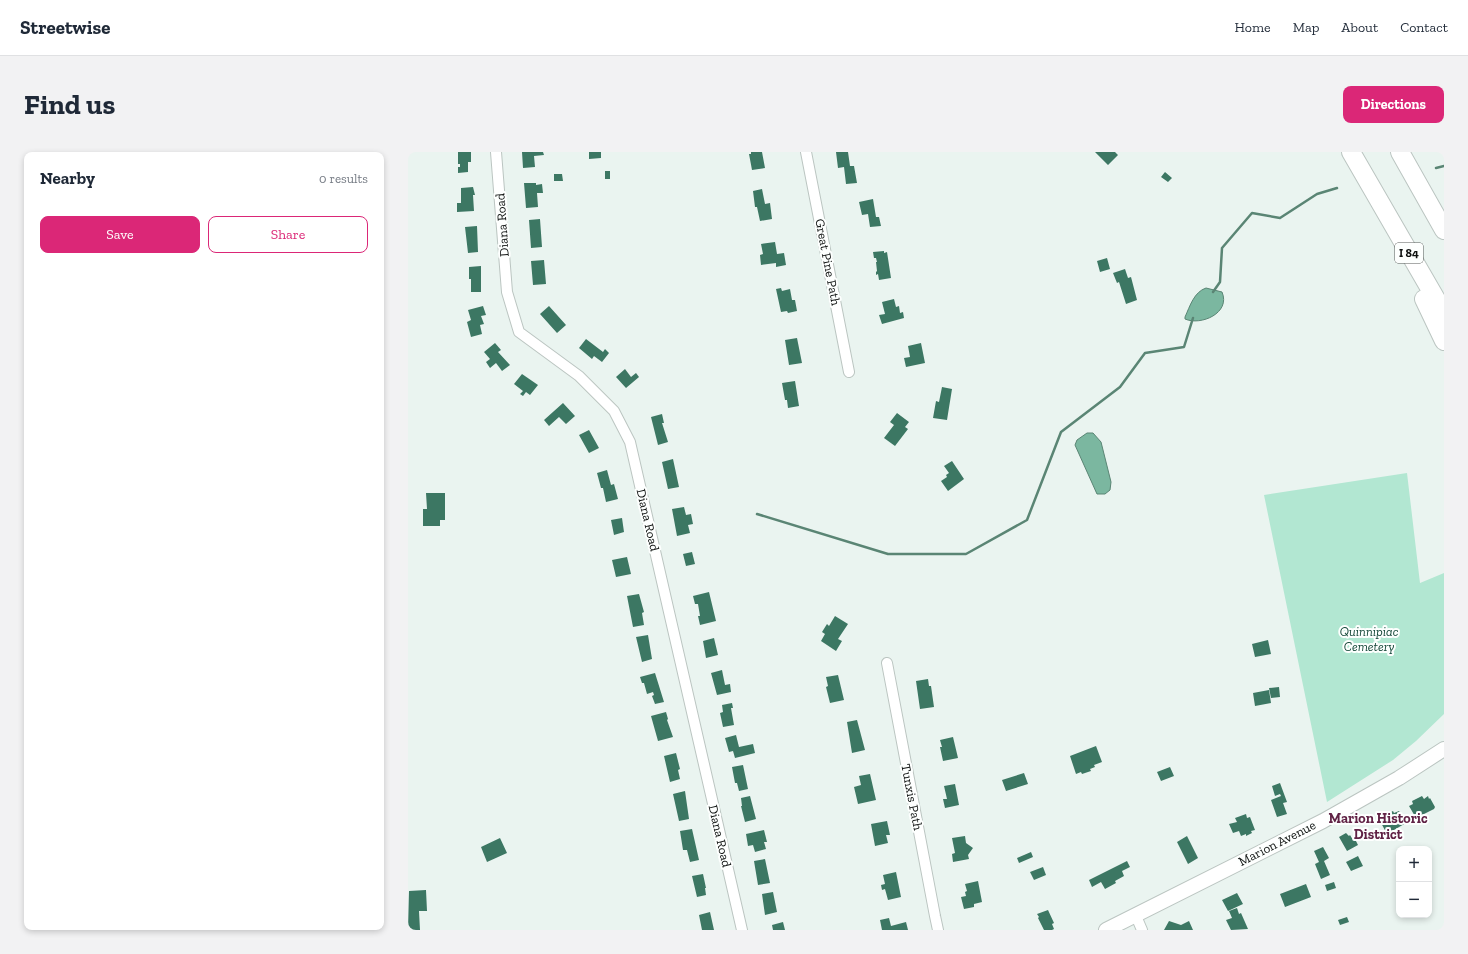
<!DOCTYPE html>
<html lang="en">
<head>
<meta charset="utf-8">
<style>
	body { margin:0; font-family:"Zilla Slab",serif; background:#f2f2f3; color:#1f2937 }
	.controls { position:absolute; right:12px; bottom:12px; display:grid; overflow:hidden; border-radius:8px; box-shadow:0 2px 6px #0003 }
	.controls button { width:36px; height:36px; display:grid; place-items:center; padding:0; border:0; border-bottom:1px solid #e0e1e3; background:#fff; color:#1f2937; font:20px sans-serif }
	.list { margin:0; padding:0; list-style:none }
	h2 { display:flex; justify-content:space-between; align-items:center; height:52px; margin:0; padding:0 16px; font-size:17px }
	h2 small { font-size:13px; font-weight:400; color:#747a83 }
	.actions { display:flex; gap:8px; padding:12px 16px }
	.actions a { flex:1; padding:9px 0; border:1px solid #db2777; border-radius:8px; text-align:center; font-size:14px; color:#db2777 }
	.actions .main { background:#db2777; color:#fff }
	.map { position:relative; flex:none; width:1036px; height:778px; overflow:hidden; border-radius:8px }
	header { display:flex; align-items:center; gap:24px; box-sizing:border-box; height:56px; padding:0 20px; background:#fff; border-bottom:1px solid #e0e1e3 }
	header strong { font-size:19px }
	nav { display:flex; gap:22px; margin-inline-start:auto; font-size:14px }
	.intro { display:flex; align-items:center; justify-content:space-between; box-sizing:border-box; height:96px; padding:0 24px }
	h1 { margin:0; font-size:28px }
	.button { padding:10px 18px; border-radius:8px; background:#db2777; color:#fff; font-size:14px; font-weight:700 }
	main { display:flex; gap:24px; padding:0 24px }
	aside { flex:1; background:#fff; border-radius:8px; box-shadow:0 2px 6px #0003 }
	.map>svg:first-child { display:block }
	.green { fill:#b2e7d2 }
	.water { fill:#7bb7a0; stroke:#5a8574 }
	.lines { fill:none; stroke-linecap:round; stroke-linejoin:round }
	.stream { stroke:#5a8574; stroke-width:2.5 }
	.building { fill:#3c7763 }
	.street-casing { stroke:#bbc5c1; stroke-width:12 }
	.secondary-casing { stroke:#bbc5c1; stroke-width:16 }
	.highway-casing { stroke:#bbc5c1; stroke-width:20 }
	.street { stroke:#fff; stroke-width:10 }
	.secondary { stroke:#fff; stroke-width:14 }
	.highway { stroke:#fff; stroke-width:18 }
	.labels { text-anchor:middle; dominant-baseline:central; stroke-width:4; stroke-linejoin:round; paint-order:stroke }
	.shield { fill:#fdfffe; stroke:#555857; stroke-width:1 }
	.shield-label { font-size:12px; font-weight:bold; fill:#0d100f }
	.street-label { font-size:13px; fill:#0d100f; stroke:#fdfffe }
	.park-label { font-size:13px; font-style:italic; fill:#134637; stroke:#fdfffe }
	.neighbourhood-label { font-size:14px; font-weight:bold; fill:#602245; stroke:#fdfffe }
</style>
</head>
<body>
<header>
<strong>Streetwise</strong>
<nav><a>Home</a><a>Map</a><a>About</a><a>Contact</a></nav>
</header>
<div class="intro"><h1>Find us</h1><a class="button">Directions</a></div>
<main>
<aside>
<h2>Nearby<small>0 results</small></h2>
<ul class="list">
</ul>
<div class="actions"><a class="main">Save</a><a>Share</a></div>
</aside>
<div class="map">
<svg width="1036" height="778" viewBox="0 0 1036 778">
	<rect width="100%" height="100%" fill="#eaf4f0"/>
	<path class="green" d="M999,321l13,110 24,-10v141l-28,27 -23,19 -66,42 -63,-307z"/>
	<path class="water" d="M798,136l16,4c9,21 -21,34 -37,27v-2c5,-11 9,-25 21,-29z
		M679,281h6l8,9 10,40 -1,8 -5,4h-8l-22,-49 2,-5z"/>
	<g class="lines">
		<path class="stream" d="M1028,16l8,-2
			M805,140l7,-10 2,-34 30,-35 28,5 37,-24 20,-6
			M349,362l131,40h78l61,-34 34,-88 59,-45 25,-34 39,-6 9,-29"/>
	</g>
	<path class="building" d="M50,0h13v10h-3v10l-10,1v-6h2v-3h-2z
		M114,0h21l1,3 -10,1 1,11 -12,1z
		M181,0h12v6l-12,1z
		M343,0h11l3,16 -13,2 -3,-16h2z
		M428,0h12l2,14h4l3,17 -11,1 -2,-17 -6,1z
		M687,0h20l3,3 -10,10z
		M197,19h5v8h-5z
		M757,20l7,6 -4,4 -7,-5z
		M146,22h8l1,7h-9z
		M116,31h12v2l6,-1 1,9h-6l1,14 -12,1z
		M65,35l2,8h-2l1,16 -17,1v-9h4v-15z
		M354,37l3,15 5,-1 2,16 -12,2 -3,-14h-2l-2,-16z
		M465,47l3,18h3l2,9 -11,1 -2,-13 -6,1 -3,-13z
		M132,67l2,28 -11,1 -2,-28z
		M69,74l1,26 -10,1 -3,-26z
		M367,90l2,12 7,-1 2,12 -10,2v-4l-15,2 -1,-10 3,-1 -2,-10z
		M476,99v2l3,-1 4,26 -12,2 -1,-6 -2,1v-3l1,-1 -1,-9h1l-1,-4h-2l-1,-6z
		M699,106l3,11 -10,3 -3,-11z
		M136,108l2,24 -13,1 -2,-24z
		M73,114v26h-10v-13h-2v-12z
		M717,117l3,9 3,-1 6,23 -11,4 -7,-22 -2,1 -4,-10z
		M373,136l1,3 8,-2 2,11h3l2,11 -9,2 -1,-2 -6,1 -5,-23z
		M486,147l2,8 3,-1 1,7 3,-1 1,6 -22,6 -3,-9 6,-1 -3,-12z
		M75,154l3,9 -5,1 3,8 -4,1 2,9 -11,3 -4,-15 4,-2 -3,-10z
		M141,154l17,19 -9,8 -17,-19z
		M389,186l5,25 -13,2 -4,-25z
		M178,187l17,13 2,-3 4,4 -7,9 -8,-6 -2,3 -13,-11z
		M87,191l6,7 -3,2 12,13 -8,6 -6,-8 -6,5 -4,-6 4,-3 -6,-7z
		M513,191l4,20 -19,4 -2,-9 6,-1 -2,-11z
		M217,217l6,8 5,-4 3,4 -13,11 -10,-11z
		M114,222l16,11 -8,10 -4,-3 -3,4 -3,-2 3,-3 -9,-7z
		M387,229l4,25 -11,2 -1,-8h-2l-3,-17z
		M534,235l10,2 -5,31 -14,-2 3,-17 3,1z
		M155,251l12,13 -9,8 -7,-7 -10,9 -5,-6z
		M489,261l12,9 -4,5 3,2 -13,17 -11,-8 10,-13 -4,-3z
		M254,262l2,9h-2l6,19 -10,3 -7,-28z
		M181,278l10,18 -10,5 -10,-18z
		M265,307l6,28 -11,2 -6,-27z
		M544,309l12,18 -16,12 -7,-10 6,-4 -1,-2 3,-2 -5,-7z
		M199,318l4,15 3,-1 4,15 -12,3 -3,-14h-2l-4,-15z
		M18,341h19v27h-5v6h-17v-17h4z
		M276,355l2,8 5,-1 2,10 -5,1 2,8 -13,3 -5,-27z
		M214,366l2,14 -10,3 -3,-15z
		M284,400l3,12 -9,2 -3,-12z
		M219,405l4,17 -15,3 -4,-17z
		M301,440l7,29 -16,4 -2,-9h2l-2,-12h-3l-2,-8z
		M231,442l5,18 -2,1 2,12 -11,2 -6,-31z
		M427,464l13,8 -10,15 4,2 -6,10 -15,-10 4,-7 -3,-2 5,-8 2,2z
		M240,483l4,24 -10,3 -6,-25z
		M306,486l4,17 -12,3 -3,-17z
		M860,488l3,14 -16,3 -3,-13z
		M314,518l3,15 5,-1 1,8 -14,3 -6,-22z
		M247,521l9,29 -9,2 -3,-8 2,-1 -1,-3 -6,2 -3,-11h-2l-2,-6z
		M430,523l6,25 -14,3 -4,-16 2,-1 -2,-9z
		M520,527l1,7h2l3,21 -14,2 -4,-28z
		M871,535l1,10 -9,1 -2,-10z
		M861,538l2,13 -16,3 -2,-13z
		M324,551l1,5h-2l3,17 -11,2 -3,-14 3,-1 -1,-7z
		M258,560l2,7 -1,1 6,17 -15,4 -7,-25z
		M449,568l8,30 -13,3 -5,-31z
		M328,583l3,12 14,-3 2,9 -20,5 -2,-7 -4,1 -4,-14z
		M545,585l5,21 -15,3 -3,-14h2l-2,-7z
		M688,594l6,16 -8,3 1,2 -5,2 1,2 -9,3 -1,-2 -5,2 -6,-18z
		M268,601l4,16 -2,1 2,9 -10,3 -6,-26z
		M335,613l5,24 -9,2 -2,-8h-2l-3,-16z
		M762,615l4,9 -13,5 -4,-9z
		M616,621l4,11 -22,7 -4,-11z
		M462,622l6,26 -18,4 -4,-17 7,-2 -2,-9z
		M872,631l7,19 -4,1 4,11 -10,3 -6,-17 10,-4 -1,-2 -5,2 -3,-10z
		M547,632l4,21 -14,3 -2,-9h4l-3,-13z
		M277,639l4,28 -10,2 -6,-27z
		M342,644l6,23 -11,3 -4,-16h1l-1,-8z
		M1014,644l2,3 4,-3 1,3 1,-1 5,9 -1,2 -18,9 -7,-12 4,-2 -1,-3z
		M985,659l1,2 5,-2 7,12 -19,11 -7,-13 4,-3 -1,-2z
		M838,662l1,4 3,-1 5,13 -4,1 1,2 -6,3v-2l-5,2 -2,-5 -6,2 -4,-9 8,-2 -2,-4z
		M479,669l3,14h-4l2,8 -13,3 -4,-22z
		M284,677l7,31 -9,2 -3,-12h-4l-3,-19z
		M356,678l3,12h-3l2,7 -11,3 -2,-7 -5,1 -2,-12z
		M938,681l3,3 1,-1 3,5 2,-1 3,6 -11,6 -8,-14z
		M557,684l1,7 7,5 -5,7 1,4 -16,3 -1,-8 3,-1 -3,-15z
		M779,684l11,22 -10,6 -11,-22z
		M92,686l7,15 -20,9 -6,-15z
		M915,695l6,11 -5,3 6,14 -9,4 -6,-15 4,-2 -5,-11z
		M623,700l2,5 -14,6 -2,-5z
		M950,704l5,10 -12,5 -5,-9z
		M357,707l5,24 -12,2 -4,-24z
		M719,709l3,6 -8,4 2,5 -9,5 1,2 -11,6 -4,-7 -9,5 -3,-7z
		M635,715l3,8 -12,5 -4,-8z
		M488,720l5,25 -13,3 -3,-11 -3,1 -1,-5 4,-1 -2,-9z
		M295,722l3,14h-1l1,7 -9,2 -5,-21z
		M570,729l4,21 -8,2v3l-10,2 -3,-12 5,-1 -1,-4 2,-1 -2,-7z
		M926,730l2,6 -9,3 -2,-6z
		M898,732l5,13 -26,10 -5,-13z
		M18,738l1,21h-8l1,19h-12l1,-39z
		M365,740l4,20 -12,3 -3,-21z
		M829,741l6,11 -15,7 -6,-11z
		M829,756l2,6 2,-1 7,16 -17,1 -5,-10 6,-2 -3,-7z
		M640,758l6,13 -2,1 2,5 -2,1h-8l-6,-12 1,-1 -2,-3z
		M302,760l4,18h-12l-3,-15z
		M939,765l2,5 -9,3 -2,-5z
		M481,766l2,8 15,-4 2,8h-26l-2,-10z
		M761,769l12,4 8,-4 4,9h-29z
		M375,770l2,8h-12l-1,-5z"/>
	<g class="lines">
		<g class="street-casing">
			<path id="street" d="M88,0l11,140 12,40 60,44 35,35 16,31 112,488
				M398,0l43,220
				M479,511l48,253 3,14
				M728,764l6,14"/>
		</g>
		<g class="secondary-casing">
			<path id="secondary" d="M698,778l217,-109 76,-43 45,-29"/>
		</g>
		<g class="highway-casing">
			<path id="highway" d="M943,0l93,161
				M992,0l44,78
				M1016,147l20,42"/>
		</g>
		<use href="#street" class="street"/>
		<use href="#secondary" class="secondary"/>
		<use href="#highway" class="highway"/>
	</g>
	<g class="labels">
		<rect class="shield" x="987" y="91" width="28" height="20" rx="3"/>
		<g class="shield-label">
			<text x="1001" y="101">I 84</text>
		</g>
		<g class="street-label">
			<text transform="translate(94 73) rotate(-94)">Diana Road</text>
			<text transform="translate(420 110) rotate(79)">Great Pine Path</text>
			<text transform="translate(240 368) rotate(77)">Diana Road</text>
			<text transform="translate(504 645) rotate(79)">Tunxis Path</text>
			<text transform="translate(312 684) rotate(77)">Diana Road</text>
			<text transform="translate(869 691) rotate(-27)">Marion Avenue</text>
		</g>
		<g class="park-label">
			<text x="961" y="479">Quinnipiac<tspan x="961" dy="15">Cemetery</tspan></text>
		</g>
		<g class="neighbourhood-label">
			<text x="970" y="666">Marion Historic<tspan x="970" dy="16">District</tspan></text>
		</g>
	</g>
</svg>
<div class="controls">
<button>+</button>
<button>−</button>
</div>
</div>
</main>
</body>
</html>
